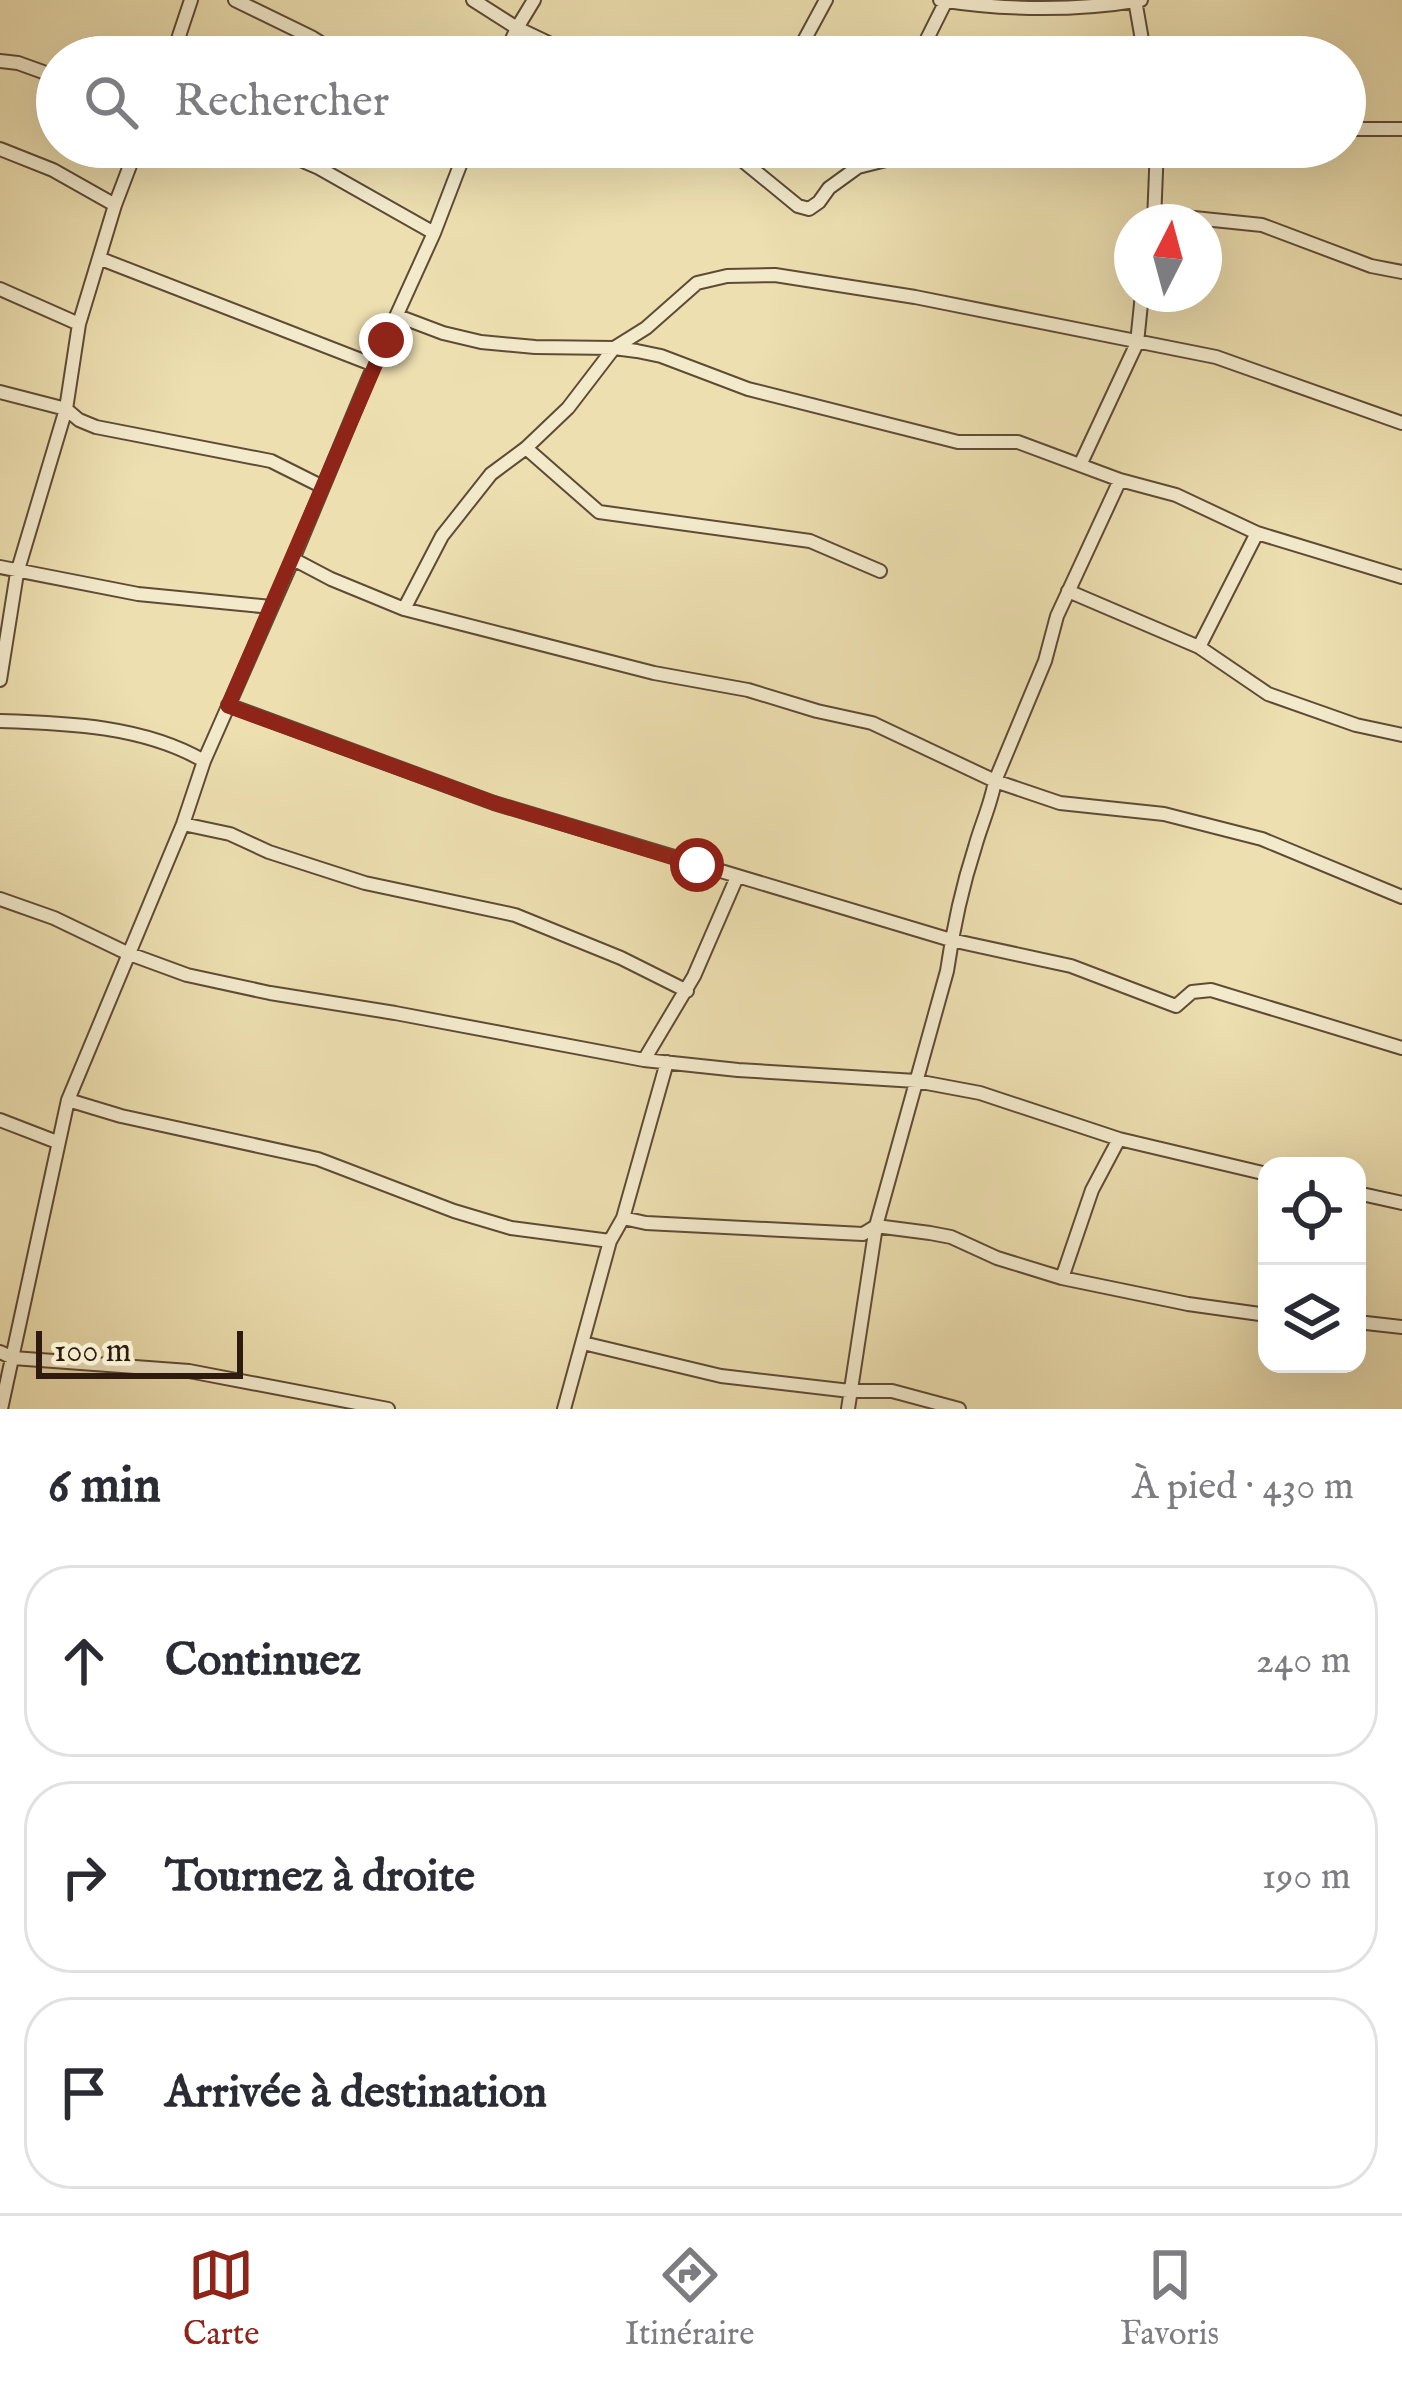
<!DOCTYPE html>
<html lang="fr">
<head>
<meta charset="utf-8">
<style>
	body { margin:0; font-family:"IM FELL English",serif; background:#f2f2f3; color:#2b2b33 }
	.controls { position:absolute; right:36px; bottom:36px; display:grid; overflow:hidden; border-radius:24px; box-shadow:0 12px 48px #0002 }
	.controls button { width:108px; height:108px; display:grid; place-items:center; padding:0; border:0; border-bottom:3px solid #e1e1e2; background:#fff; color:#2b2b33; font:60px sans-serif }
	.compass { position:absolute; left:1114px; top:204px; width:108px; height:108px; border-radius:50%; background:#fff; box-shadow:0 12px 48px #0002; rotate:6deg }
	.scale { position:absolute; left:36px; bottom:30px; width:207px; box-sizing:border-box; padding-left:12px; border:6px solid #2e1a0e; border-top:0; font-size:33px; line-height:42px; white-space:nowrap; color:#2e1a0e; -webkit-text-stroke:9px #f3eacc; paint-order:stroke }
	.stop { position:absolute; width:36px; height:36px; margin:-27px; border:9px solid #8f2418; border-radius:50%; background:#fff }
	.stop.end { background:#8f2418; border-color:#fff; box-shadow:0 3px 12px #0008 }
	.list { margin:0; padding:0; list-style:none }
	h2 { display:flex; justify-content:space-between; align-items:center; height:156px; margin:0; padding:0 48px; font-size:51px }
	h2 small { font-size:39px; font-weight:400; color:#7c7c81 }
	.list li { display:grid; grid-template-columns:78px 1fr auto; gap:36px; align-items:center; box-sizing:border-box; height:192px; margin:0 24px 24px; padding:0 24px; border:3px solid #e1e1e2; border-radius:48px }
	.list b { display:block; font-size:45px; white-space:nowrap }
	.list em { font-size:39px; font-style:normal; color:#7c7c81 }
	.icon { flex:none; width:66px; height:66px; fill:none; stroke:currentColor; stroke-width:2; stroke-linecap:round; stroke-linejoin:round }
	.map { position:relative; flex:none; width:1402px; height:1409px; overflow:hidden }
	.search { position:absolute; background:#fff; box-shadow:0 12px 48px #0002; left:36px; right:36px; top:36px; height:132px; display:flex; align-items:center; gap:30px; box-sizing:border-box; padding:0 42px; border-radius:66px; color:#7c7c81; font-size:45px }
	.sheet { height:804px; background:#fff }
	nav { display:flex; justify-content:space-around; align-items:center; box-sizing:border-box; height:168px; border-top:3px solid #e1e1e2; background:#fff; font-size:33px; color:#7c7c81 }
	nav a { display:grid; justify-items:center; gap:6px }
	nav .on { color:#8f2418 }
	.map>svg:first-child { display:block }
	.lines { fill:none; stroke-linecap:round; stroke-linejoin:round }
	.minor-casing { stroke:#5e4b36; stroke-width:16 }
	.minor { stroke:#f3eacc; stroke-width:12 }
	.route { stroke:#8f2418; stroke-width:15 }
</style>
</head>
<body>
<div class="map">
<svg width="1402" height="1409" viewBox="0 0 1402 1409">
	<rect width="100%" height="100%" fill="#eddfb0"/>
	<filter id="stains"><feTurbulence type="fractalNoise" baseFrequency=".00167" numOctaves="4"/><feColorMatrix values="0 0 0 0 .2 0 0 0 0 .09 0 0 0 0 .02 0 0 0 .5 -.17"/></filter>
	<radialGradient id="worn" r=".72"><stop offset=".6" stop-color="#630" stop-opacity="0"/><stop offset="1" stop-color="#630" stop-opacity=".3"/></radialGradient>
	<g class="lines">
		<g class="minor-casing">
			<path id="minor" d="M235,0l78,38 30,19
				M473,0l44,28 61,29
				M940,0c65,10 136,11 201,0
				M1135,0l10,57
				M800,48l26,-48
				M172,57l19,-57
				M504,57l13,-29 17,-28
				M918,57l28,-56
				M0,61l18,2 39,14
				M1345,129h57
				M270,147l49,21 115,65
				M726,147l72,59 11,3 10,-7 10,-14 29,-21 28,-7 133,-13
				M0,149l53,21 62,35
				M1155,214l107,11 109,41 31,6
				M1154,221l3,-74
				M101,259l273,106
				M0,289l79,35
				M398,316l45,17 38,9 54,5 79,1 23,3 24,5 87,33 210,53h60l102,38 56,15 81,38 145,44
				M0,392l66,17 13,11 17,7 175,34 52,26
				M526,448l73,64 211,29 70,30
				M1081,463l56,-120 5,-49
				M293,559l38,20 73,30 250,64 94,17 69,21 55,12 123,58 65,22 104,11 98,25 140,58
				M0,567l138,27 133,13
				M1068,591l131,56 69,47 88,31 46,10
				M404,609l38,-73 49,-62 35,-26 42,-40 46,-60 32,-20 51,-45 30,-7 48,-1 140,22 301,60 186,66
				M1199,647l58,-114
				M0,680l17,-107 49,-164 13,-85 36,-119 22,-58
				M228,705l266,98 457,137 120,26 105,40 16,-14 19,-2 191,58
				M0,721c68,2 144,5 204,40
				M183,824l47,10 39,18 96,31 150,32 106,43 66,33
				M0,899l54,19 73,35 60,22 83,18 125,20 249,47 94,10 178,11 64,12 139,46 148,35
				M644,1060l50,-84 43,-99
				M68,1100l53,16 197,43 136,52 57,17 99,13
				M0,1120l57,22
				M1357,1193l45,10
				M623,1218l23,5 217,11 13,-8 54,7 21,4 46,21 65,20 126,26 79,11
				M1062,1278l30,-88 27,-51
				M1357,1322l45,5
				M583,1343l138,33 129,15h42l67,18
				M0,1352l13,6 176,13 199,38
				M1,1409l67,-309 115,-276 21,-63 89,-202 81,-194 60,-132 33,-86
				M564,1409l46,-168 13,-23 44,-156
				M848,1409l28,-183 71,-255c6,-42 15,-84 28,-124 6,-22 16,-43 20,-66l50,-120 12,-45 63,-136"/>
		</g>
		<use href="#minor" class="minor"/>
	</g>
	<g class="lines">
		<path class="route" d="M386,340l-158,366 266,97 203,62"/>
	</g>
	<rect width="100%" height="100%" filter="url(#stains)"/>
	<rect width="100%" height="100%" fill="url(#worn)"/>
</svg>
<div class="controls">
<button><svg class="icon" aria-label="locate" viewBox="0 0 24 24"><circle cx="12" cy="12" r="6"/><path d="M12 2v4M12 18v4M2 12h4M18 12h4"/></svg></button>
<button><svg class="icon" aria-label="layers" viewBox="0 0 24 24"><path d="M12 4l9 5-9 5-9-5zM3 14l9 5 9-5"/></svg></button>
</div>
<svg class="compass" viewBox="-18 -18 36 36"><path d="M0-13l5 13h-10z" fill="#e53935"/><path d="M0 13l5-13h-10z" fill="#7c7c81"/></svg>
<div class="scale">100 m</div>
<div class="stop" style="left:697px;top:865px"></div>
<div class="stop end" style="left:386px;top:340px"></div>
<div class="search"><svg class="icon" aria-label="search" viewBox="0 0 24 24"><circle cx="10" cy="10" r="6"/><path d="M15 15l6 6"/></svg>Rechercher</div>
</div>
<section class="sheet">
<h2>6 min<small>À pied · 430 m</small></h2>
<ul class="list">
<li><svg class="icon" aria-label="ahead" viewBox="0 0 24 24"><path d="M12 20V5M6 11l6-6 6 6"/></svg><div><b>Continuez</b></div><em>240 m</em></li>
<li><svg class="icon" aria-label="right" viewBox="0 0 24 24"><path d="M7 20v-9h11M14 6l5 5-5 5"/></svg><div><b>Tournez à droite</b></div><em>190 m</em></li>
<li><svg class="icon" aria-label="arrive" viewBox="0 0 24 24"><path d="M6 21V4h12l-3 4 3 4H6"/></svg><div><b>Arrivée à destination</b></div></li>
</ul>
</section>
<nav>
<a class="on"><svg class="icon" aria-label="map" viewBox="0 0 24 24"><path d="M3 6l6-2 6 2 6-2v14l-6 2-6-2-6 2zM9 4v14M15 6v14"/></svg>Carte</a>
<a><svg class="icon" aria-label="directions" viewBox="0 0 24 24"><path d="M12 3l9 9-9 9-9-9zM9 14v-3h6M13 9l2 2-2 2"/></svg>Itinéraire</a>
<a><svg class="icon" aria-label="saved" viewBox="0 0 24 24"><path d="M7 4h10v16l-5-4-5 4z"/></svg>Favoris</a>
</nav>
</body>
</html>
